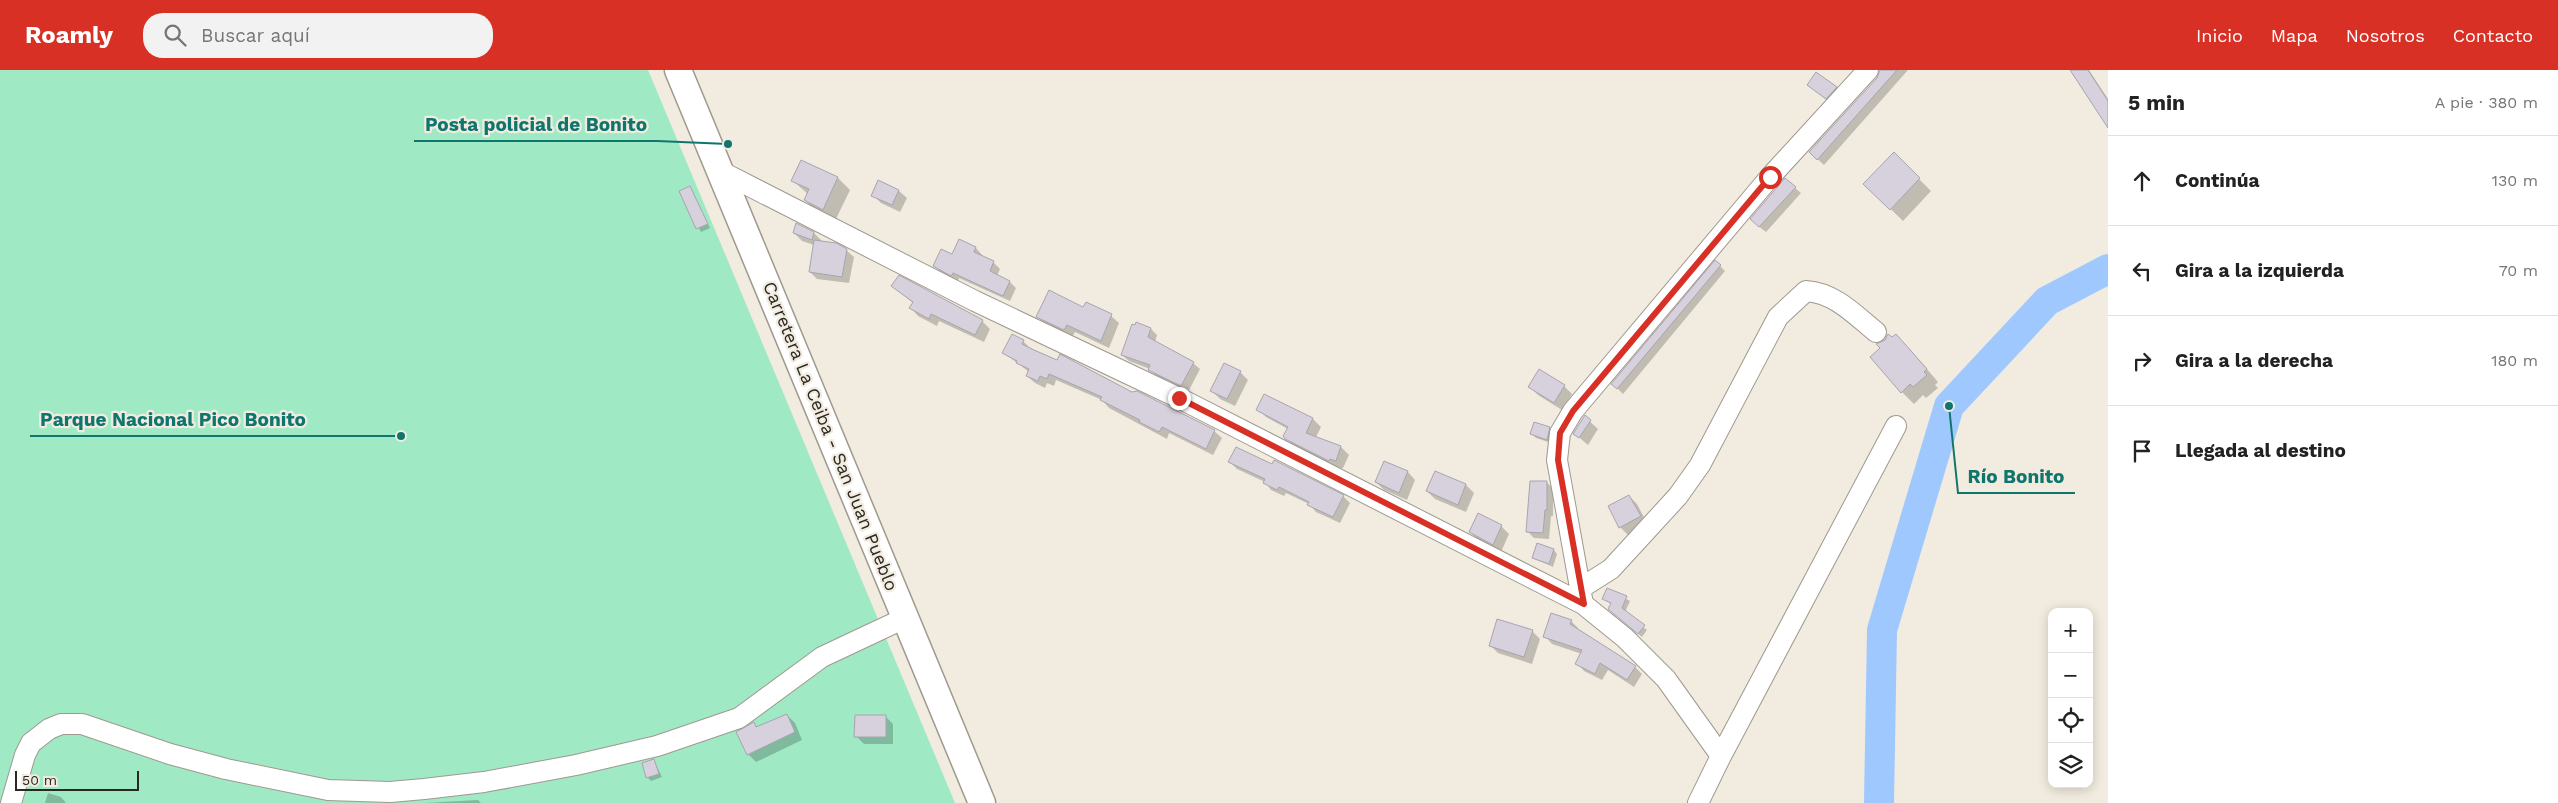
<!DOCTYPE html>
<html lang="es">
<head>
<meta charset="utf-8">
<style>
	body { margin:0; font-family:"Work Sans",sans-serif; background:#f2f2f2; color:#222 }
	.controls { position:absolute; right:15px; bottom:15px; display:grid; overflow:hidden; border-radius:10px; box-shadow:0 2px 12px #0003 }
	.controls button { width:45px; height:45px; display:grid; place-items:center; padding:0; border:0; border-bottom:1px solid #e0e0e0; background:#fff; color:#222; font:25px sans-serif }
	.scale { position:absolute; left:15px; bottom:12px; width:124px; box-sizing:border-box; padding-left:5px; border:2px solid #2a2824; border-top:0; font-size:14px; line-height:18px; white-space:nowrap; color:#2a2824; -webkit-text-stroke:4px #f2ebdf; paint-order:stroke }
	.stop { position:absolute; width:15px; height:15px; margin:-11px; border:4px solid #d93025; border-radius:50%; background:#fff }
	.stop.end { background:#d93025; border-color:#fff; box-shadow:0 1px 5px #0008 }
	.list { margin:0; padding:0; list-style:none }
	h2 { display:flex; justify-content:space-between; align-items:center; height:65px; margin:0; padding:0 20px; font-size:21px }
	h2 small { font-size:16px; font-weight:400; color:#767676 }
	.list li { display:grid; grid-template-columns:32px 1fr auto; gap:15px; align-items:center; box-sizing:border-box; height:90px; padding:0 20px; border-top:1px solid #e0e0e0 }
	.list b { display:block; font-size:19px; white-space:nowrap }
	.list em { font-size:16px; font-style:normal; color:#767676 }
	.icon { flex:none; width:28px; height:28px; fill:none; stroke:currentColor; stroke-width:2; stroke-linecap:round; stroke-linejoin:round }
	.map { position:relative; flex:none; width:2108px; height:733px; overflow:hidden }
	header { display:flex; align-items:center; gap:30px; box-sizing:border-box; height:70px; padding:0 25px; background:#d93025; color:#fff }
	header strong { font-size:24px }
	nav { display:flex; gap:28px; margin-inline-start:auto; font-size:18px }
	.search { width:350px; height:45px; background:#f2f2f2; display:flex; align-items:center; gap:12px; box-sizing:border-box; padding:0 18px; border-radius:20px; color:#767676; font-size:19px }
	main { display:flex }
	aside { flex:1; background:#fff }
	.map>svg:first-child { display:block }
	.green { fill:#a0e9c5 }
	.shadow { fill:#0003 }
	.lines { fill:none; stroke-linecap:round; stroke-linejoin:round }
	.river { stroke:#9ec8fe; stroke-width:30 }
	.building { fill:#d6d1dd; stroke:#a8a4af }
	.minor-casing { stroke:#9f998e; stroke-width:22 }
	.major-casing { stroke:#9f998e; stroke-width:29 }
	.minor { stroke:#fff; stroke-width:20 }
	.major { stroke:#fff; stroke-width:26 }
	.route { stroke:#d93025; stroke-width:6 }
	.labels { text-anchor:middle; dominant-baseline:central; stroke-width:4.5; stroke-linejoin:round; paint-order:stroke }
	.street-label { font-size:18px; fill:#2a2824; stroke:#f2ebdf }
	.leader { fill:none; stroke:#0f766e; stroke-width:2 }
	.callout-dot { fill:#0f766e; stroke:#f2ebdf; stroke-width:2 }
	.callout-label { font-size:19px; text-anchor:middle; font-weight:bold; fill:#0f766e; stroke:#f2ebdf; stroke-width:4.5; stroke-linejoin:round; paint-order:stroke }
</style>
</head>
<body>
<header>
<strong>Roamly</strong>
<div class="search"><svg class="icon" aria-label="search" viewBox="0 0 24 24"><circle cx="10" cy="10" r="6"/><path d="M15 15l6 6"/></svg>Buscar aquí</div>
<nav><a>Inicio</a><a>Mapa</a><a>Nosotros</a><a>Contacto</a></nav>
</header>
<main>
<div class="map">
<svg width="2108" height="733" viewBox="0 0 2108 733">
	<rect width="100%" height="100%" fill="#f2ebdf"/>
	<path class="green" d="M0,0h648l307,733h-955z"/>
	<path class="shadow" d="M1881,0h27l-84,95 -14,-13 68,-73z
		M2071,0h18l19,29v26z
		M1808,15l28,3 8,7 -10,11z
		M1894,84l37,37 -28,30 -38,-37z
		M802,91l36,17 12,12 -15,31 -18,-9 -12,-12 3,-6 -15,-13z
		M690,117l20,41 -9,4 -20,-40z
		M1795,118l6,5 -35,39 -9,-7z
		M899,121l8,7 -7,14 -19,-9 -8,-8z
		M794,163h20l8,8 24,9 8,7 -5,26 -32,-4 -7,-7 4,-27 -12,-4z
		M959,171l17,7 6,7 -1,2 12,5 7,7 -3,7 13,6 6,6 -6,13 -51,-23 -1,3 -17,-9 -7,-6 19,-10z
		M1716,192l9,9 -102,123 -10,-10z
		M893,216l89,35 8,8 -6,13 -45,-21 -2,5 -19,-10 -7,-8 2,-5z
		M1084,239l27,7 8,7 -10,25 -34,-16 -3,5 -26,-12 -8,-8z
		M1151,259l6,6 -2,7 38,21 7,6 -12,23 -32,-16 -6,-7 -21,-8 -7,-6z
		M1023,271l7,7 184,83 8,7 -9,17 -44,-22 -2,6 -58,-31 -7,-8 -46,-20 -2,6 -7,-3 -2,5 -10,-5 -8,-7 2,-4 -25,-19z
		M1908,277l30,35 -3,3 3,3 -12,10 -3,-3 -9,9 -12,-12z
		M1240,302l8,8 -13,26 -15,-7 -8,-8z
		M1564,316l8,8 -10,16 -24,-15 -8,-8z
		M1265,326l48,23 8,8 -5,10 25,10 8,8 -6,13h-6l-43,-22 -8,-8 2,-9 -22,-12 -8,-8z
		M1585,347l13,12 -10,16 -13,-11z
		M1549,358l4,4 -2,11 -15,-5 -4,-4z
		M1230,392l43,4 70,30 7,7 -10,20 -24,-11 -7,-8 -23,-11 -2,3 -13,-6 -6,-8 -28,-13z
		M1384,392l24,10 7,8 -8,20 -23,-10 -8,-8z
		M1435,402l31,13 8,8 -8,19 -31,-13 -8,-8z
		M1546,412l7,6v28h-2l-2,23 -15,-1 -7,-7z
		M1629,426l8,8 11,21 -20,10 -8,-8z
		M1478,445l23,11 8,8 -8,18 -23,-12 -8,-8z
		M1554,480l3,4 -4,13 -20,-9z
		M1608,519l22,12 -5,11 22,18 -5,7 -29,-25 -2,-8 -7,-5z
		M1571,551l7,7 -1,2 58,37 7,7 -8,13 -26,-17 -6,10 -18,-9 -7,-8 5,-9 -30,-10 -7,-8z
		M1532,561l8,8 -8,25 -34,-11 -8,-8z
		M787,645l8,8 7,17 -46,22 -8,-8 5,-30 4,3z
		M885,646l8,8v20h-29l-8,-8z
		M654,691l8,16 -11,4 -4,-4z
		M48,723l13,4 5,6h-21z
		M478,730l3,3h-56z"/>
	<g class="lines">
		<path class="river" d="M1879,733l3,-173 67,-224 98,-105 61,-32"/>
	</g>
	<path class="building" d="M1880,0h17l-80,90 -8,-8 68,-74z
		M2070,0h18l20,31v27z
		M1816,2l21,15 -11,12 -19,-14z
		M1894,82l26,26 -30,32 -27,-26z
		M801,90l37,17 -15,33 -19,-10 5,-11 -18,-8z
		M1785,108l11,9 -37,40 -9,-8z
		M878,110l21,10 -7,15 -21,-9z
		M690,116l18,38 -12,5 -17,-38z
		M796,153l18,9 -2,8 -19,-7z
		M959,169l17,8 -2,5 20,9 -4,10 20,10 -7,15 -50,-23 -2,3 -18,-10 8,-17 11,5z
		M814,170l22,3 11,6 -5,28 -33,-5z
		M1715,190l6,5 -104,124 -6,-5z
		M899,205l84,45 -8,15 -44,-21 -2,5 -20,-11 4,-6 -22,-16z
		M1049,220l34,17 3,-5 26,12 -11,27 -34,-16 -3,5 -28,-13z
		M1136,252l15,6 -3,9 46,25 -13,24 -33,-16 2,-5 -29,-10 11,-31 3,1z
		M1012,264l12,6 -2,4 12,6 23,10 3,-6 72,38 5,-1 78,39 -9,19 -44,-22 -3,5 -20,-10 1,-2 -40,-20 2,-3 -53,-23 -2,5 -7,-3 -2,5 -12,-5 3,-7 -13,-6 1,-2 -15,-8z
		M1888,264l4,3 4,-3 31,35 -3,3 3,3 -14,12 -3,-3 -9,9 -31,-36 10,-9 -4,-4 9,-4z
		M1224,293l17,8 -14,28 -17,-8z
		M1539,299l26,16 -11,18 -26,-16z
		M1264,324l49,24 -7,15 35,13 -5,15 -6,-2 -1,2 -44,-22 -2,-3 5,-9 -32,-17z
		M1585,345l6,5 -12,18 -6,-4z
		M1534,352l16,5 -3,13 -17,-6z
		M1236,377l36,17 2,-4 70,35 -11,22 -26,-12 2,-3 -30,-15 -2,3 -14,-7 2,-4 -37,-17z
		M1384,391l24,10 -9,22 -24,-11z
		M1435,401l31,13 -8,21 -32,-14z
		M1530,411h17v29h-2l-2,23 -17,-1z
		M1629,425l12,21 -22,12 -11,-22z
		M1478,443l24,12 -9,20 -24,-13z
		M1537,473l17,6 -5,15 -17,-6z
		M1607,518l20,8 -5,12 23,17 -7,9 -30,-25 3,-6 -9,-4z
		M1551,543l21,7 -2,4 66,42 -9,14 -27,-17 -5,11 -20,-10 7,-14 -39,-13z
		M1497,549l36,11 -9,27 -35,-11z
		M787,644l8,18 -48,23 -11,-23 18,-10 2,5z
		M855,645h31v22h-32z
		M654,689l5,15 -13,4 -4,-15z"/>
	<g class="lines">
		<g class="minor-casing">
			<path id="minor" d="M722,102l253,129 204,97 404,206 42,34 41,41 55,77
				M1581,518l30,-19 67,-73 22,-31 78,-148 28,-26c29,2 48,23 70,41
				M1583,534l-26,-144 3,-27 13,-22 197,-234 98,-107
				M11,733l14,-48 6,-12 18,-14 12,-5h21l88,30 56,15 102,21 62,2 34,-3 60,-7 92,-17 81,-19 82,-28 83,-61 83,-39
				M1698,733l23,-47 175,-330"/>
		</g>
		<g class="major-casing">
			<path id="major" d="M678,0l304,733"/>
		</g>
		<use href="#minor" class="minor"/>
		<use href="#major" class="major"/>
	</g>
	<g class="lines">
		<path class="route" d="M1179,328l405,206 -26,-144 2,-27 13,-22 197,-234"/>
	</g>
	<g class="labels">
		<g class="street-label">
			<text transform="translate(831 366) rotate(68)">Carretera La Ceiba - San Juan Pueblo</text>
		</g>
	</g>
	<path class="leader" d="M728 74L657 71H414M401 366L316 366H30M1949 336L1958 423H2075"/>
	<g class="callout-dot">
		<circle cx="728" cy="74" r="5"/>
		<circle cx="401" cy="366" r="5"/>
		<circle cx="1949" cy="336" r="5"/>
	</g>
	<g class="callout-label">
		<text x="536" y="61">Posta policial de Bonito</text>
		<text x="173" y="356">Parque Nacional Pico Bonito</text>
		<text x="2016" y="413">Río Bonito</text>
	</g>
</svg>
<div class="controls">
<button>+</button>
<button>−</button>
<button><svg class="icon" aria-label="locate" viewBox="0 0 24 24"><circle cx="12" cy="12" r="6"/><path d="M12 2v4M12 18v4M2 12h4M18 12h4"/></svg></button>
<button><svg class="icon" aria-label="layers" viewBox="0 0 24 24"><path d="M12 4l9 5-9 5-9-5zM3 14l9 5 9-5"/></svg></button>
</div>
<div class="scale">50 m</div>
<div class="stop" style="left:1770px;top:107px"></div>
<div class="stop end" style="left:1179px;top:328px"></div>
</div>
<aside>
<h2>5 min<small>A pie · 380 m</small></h2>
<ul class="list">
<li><svg class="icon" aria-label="ahead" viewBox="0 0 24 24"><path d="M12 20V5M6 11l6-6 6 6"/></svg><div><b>Continúa</b></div><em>130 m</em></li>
<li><svg class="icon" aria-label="left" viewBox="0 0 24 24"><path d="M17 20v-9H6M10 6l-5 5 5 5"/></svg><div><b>Gira a la izquierda</b></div><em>70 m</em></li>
<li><svg class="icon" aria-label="right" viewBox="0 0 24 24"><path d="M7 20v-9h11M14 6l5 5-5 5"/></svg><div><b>Gira a la derecha</b></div><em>180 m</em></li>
<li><svg class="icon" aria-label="arrive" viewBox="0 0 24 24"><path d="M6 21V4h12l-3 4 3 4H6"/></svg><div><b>Llegada al destino</b></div></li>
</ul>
</aside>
</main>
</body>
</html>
